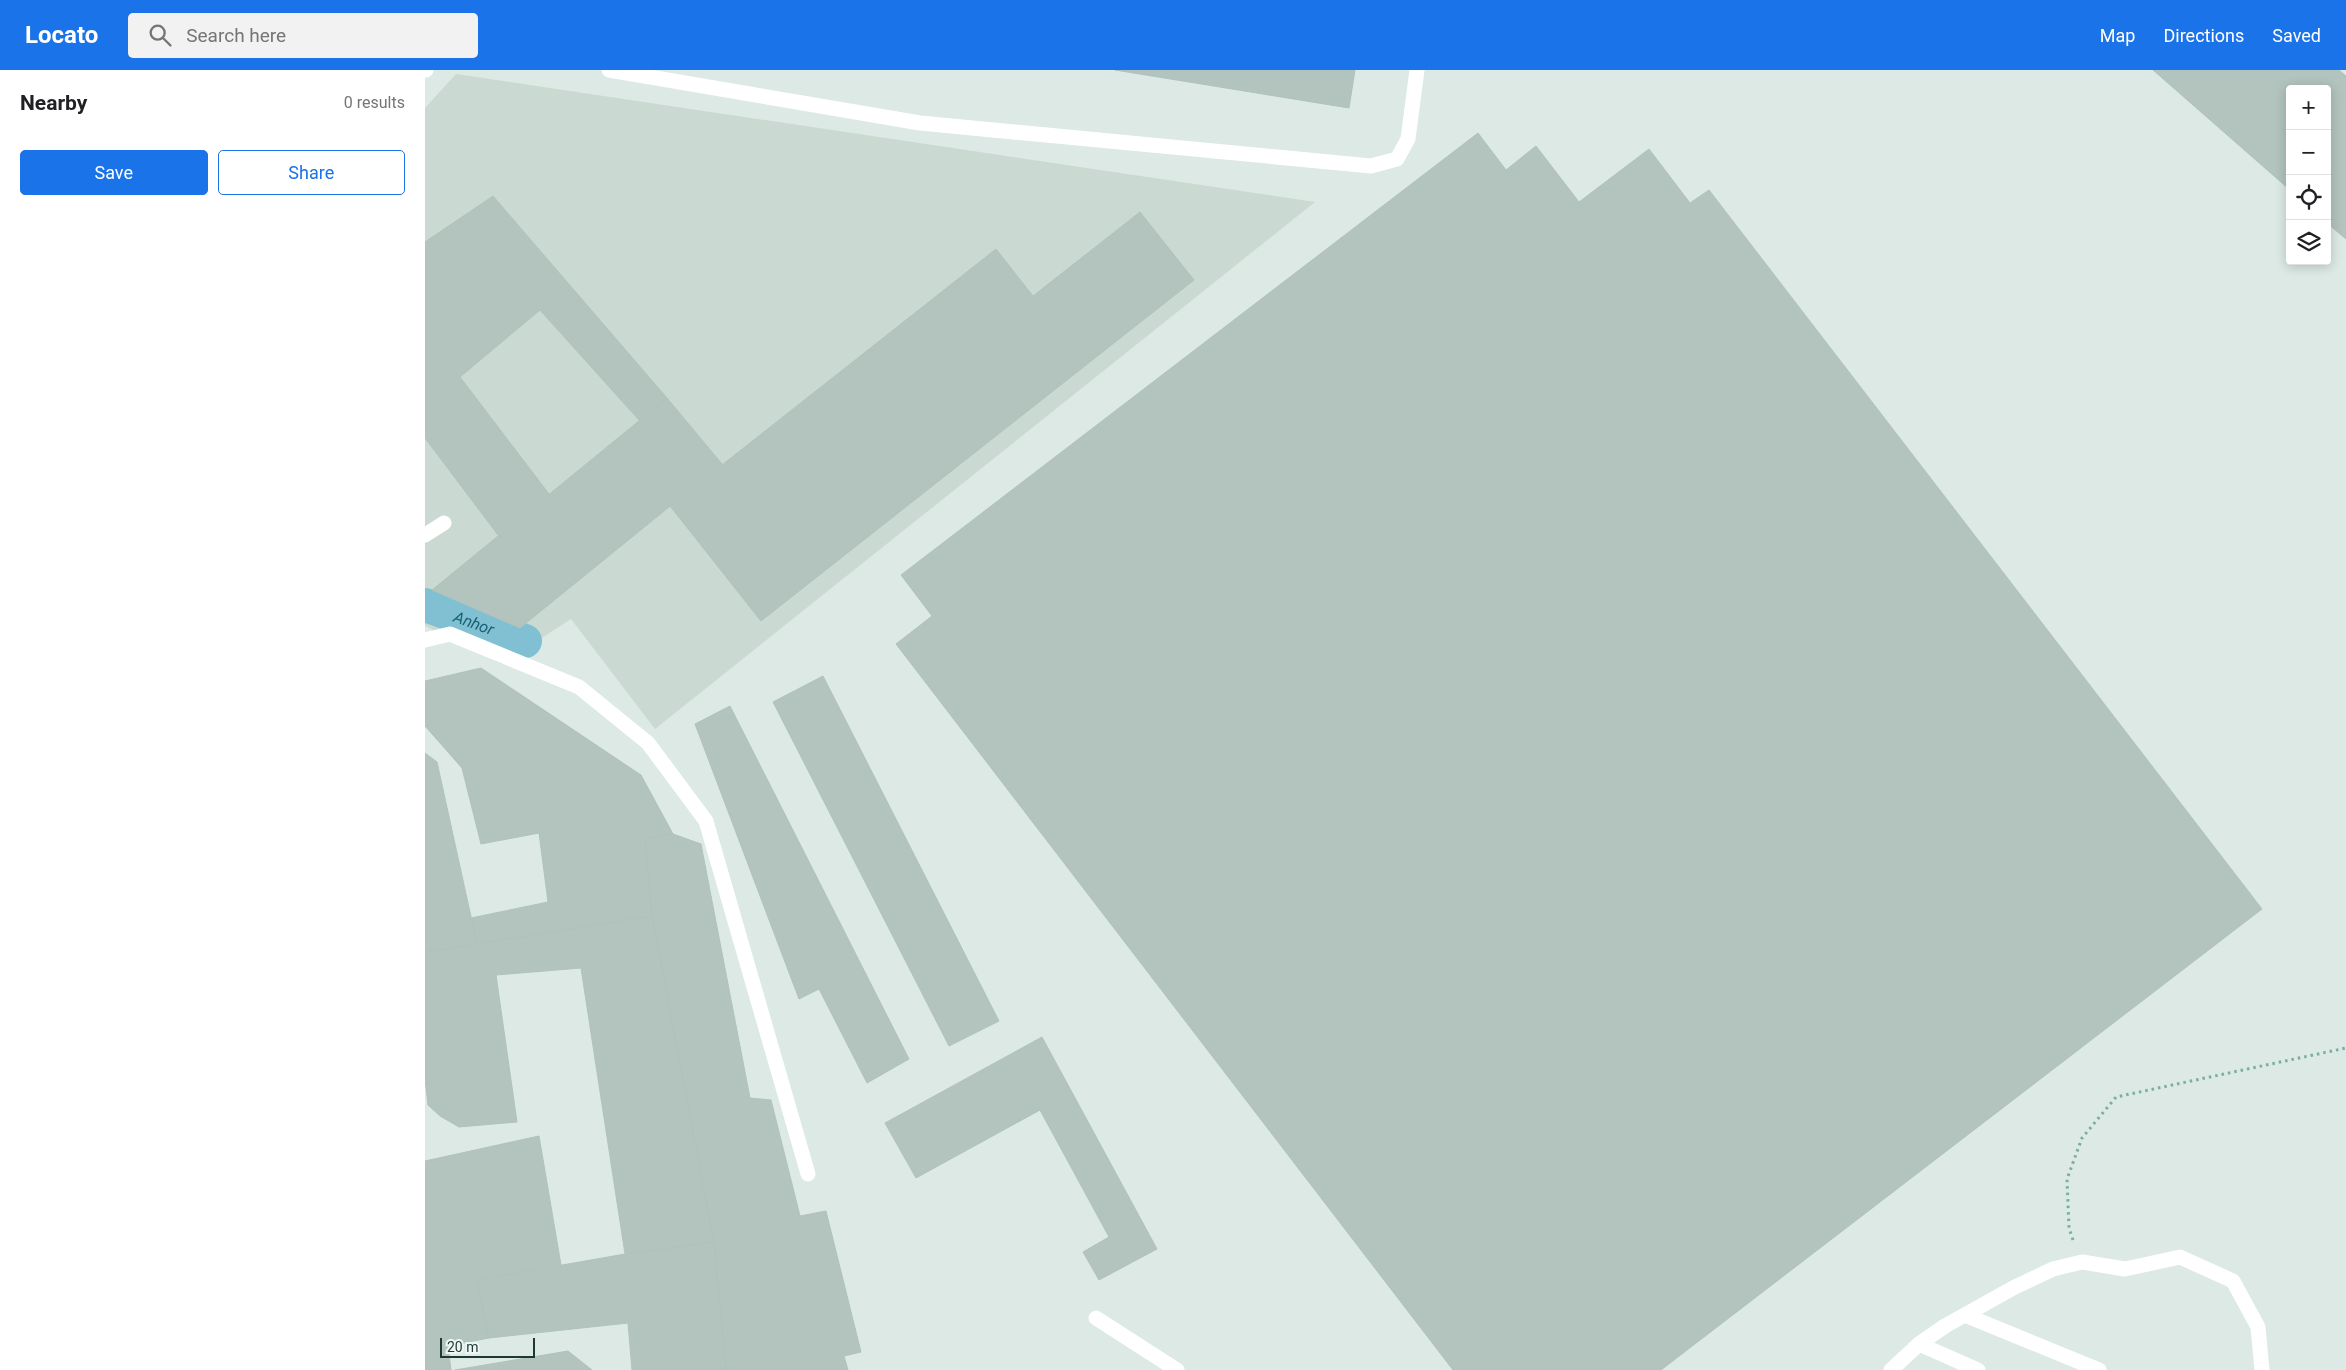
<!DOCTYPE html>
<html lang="en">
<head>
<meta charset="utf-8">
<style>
	body { margin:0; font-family:Roboto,sans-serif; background:#f2f2f2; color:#202124 }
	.controls { position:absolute; right:15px; top:15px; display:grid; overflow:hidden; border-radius:5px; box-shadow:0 2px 12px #0003 }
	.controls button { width:45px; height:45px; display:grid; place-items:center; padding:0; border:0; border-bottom:1px solid #e0e0e0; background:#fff; color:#202124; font:25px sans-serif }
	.scale { position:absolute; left:15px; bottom:12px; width:95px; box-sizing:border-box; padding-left:5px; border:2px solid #1e3933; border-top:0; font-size:14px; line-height:18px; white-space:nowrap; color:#1e3933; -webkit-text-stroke:4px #edf6f2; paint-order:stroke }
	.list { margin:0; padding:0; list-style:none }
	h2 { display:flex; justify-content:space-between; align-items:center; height:65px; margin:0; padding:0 20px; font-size:21px }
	h2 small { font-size:16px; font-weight:400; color:#757577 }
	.actions { display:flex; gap:10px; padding:15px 20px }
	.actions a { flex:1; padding:11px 0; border:1px solid #1a73e8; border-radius:5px; text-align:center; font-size:18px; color:#1a73e8 }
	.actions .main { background:#1a73e8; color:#fff }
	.icon { flex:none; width:28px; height:28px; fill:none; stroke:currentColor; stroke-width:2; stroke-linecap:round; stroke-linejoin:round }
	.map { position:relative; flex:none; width:1921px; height:1300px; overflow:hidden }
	header { display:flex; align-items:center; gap:30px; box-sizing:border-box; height:70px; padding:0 25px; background:#1a73e8; color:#fff }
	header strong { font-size:24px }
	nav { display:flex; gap:28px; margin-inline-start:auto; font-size:18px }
	.search { width:350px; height:45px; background:#f2f2f2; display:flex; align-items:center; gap:12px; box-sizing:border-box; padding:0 18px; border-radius:5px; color:#757577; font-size:19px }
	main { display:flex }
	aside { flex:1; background:#fff }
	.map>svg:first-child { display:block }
	.built { fill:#cbd9d3 }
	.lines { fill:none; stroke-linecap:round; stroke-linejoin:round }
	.canal { stroke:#81c0d2; stroke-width:34 }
	.building { fill:#b2c4bd; stroke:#afc3bc }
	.path { stroke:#7baea2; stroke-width:3; stroke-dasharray:2.5 4; stroke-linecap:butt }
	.service { stroke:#fff; stroke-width:15 }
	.labels { text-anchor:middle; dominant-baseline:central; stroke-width:4; stroke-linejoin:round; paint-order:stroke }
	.water-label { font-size:16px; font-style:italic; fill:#176076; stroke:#edf6f2 }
</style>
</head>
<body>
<header>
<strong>Locato</strong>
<div class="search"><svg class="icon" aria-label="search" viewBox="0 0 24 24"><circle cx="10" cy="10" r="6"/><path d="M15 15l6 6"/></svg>Search here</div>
<nav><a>Map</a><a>Directions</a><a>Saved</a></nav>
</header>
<main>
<aside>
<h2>Nearby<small>0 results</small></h2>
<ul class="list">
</ul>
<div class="actions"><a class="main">Save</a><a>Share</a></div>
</aside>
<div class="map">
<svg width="1921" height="1300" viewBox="0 0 1921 1300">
	<rect width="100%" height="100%" fill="#dce9e4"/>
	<path class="built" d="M31,4l859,128 -660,527 -84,-110 -69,45 -77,-38v-518z"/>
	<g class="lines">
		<path class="canal" id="s1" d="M0,535l100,36"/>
	</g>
	<path class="building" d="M690,0h240l-6,38z
		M1728,0h186l7,6v163l-19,-16v-134h-37v101z
		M1053,63l28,37 30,-24 43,56 70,-53 41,54 19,-13 553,719 -601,461h-208l-557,-726 36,-28 -31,-41z
		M68,126l174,202 -28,22 -99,-110 -80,67 89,117 -51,41 -73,-97v-196z
		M715,142l54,68 -433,341 -91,-115 326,-257 37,47z
		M242,328l55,66 -202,164 -88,-38z
		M56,598l160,107 32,59 -28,5 7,77 -175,28 -6,-26 77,-16 -9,-69 -58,11 -19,-76 -37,-42v-45z
		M398,606l176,345 -50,25 -176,-344z
		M305,636l179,353 -42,24 -48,-94 -20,10 -104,-275z
		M0,683l12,9 40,182 -52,8z
		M248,764l28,10 49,254 21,2 29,116 26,-5 35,141 -17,4 4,14h-122l-12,-128 -62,-326 -7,-77z
		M227,846l62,326 -89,12 -44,-286 -85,7 21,147 -58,5 -19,-11 -12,-11 -3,-26v-127z
		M617,967l115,212 -58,31 -16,-28 26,-15 -69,-127 -124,68 -31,-55z
		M114,1066l22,129 -84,15 12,58 -41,8 3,24h-26v-209z
		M289,1172l12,128h-94l-4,-47 -139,15 -12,-58 148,-26z
		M143,1281l24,19h-137z"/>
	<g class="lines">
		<path class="path" d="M1648,1170l-4,-12 -2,-49 15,-41 34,-41 230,-49"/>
		<path class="service" d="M0,0h1
			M184,0l311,53 451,43 26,-7 11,-20 9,-69
			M0,465l19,-12
			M0,570l25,-6 129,53 69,56 58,78 102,353
			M1540,1245l134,55
			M671,1248l81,52
			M1494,1274l59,26
			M1466,1300l28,-26 26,-18 68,-38 40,-19 29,-7 43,7 55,-12 53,24 25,46 4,43"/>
	</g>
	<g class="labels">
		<g class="water-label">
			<text stroke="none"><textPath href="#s1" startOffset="52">Anhor</textPath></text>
		</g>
	</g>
</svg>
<div class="controls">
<button>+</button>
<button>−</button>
<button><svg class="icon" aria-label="locate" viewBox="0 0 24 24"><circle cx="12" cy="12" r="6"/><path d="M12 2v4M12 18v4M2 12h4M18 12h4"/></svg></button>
<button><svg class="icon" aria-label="layers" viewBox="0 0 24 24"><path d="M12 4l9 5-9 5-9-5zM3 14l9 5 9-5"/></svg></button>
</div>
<div class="scale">20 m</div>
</div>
</main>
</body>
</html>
